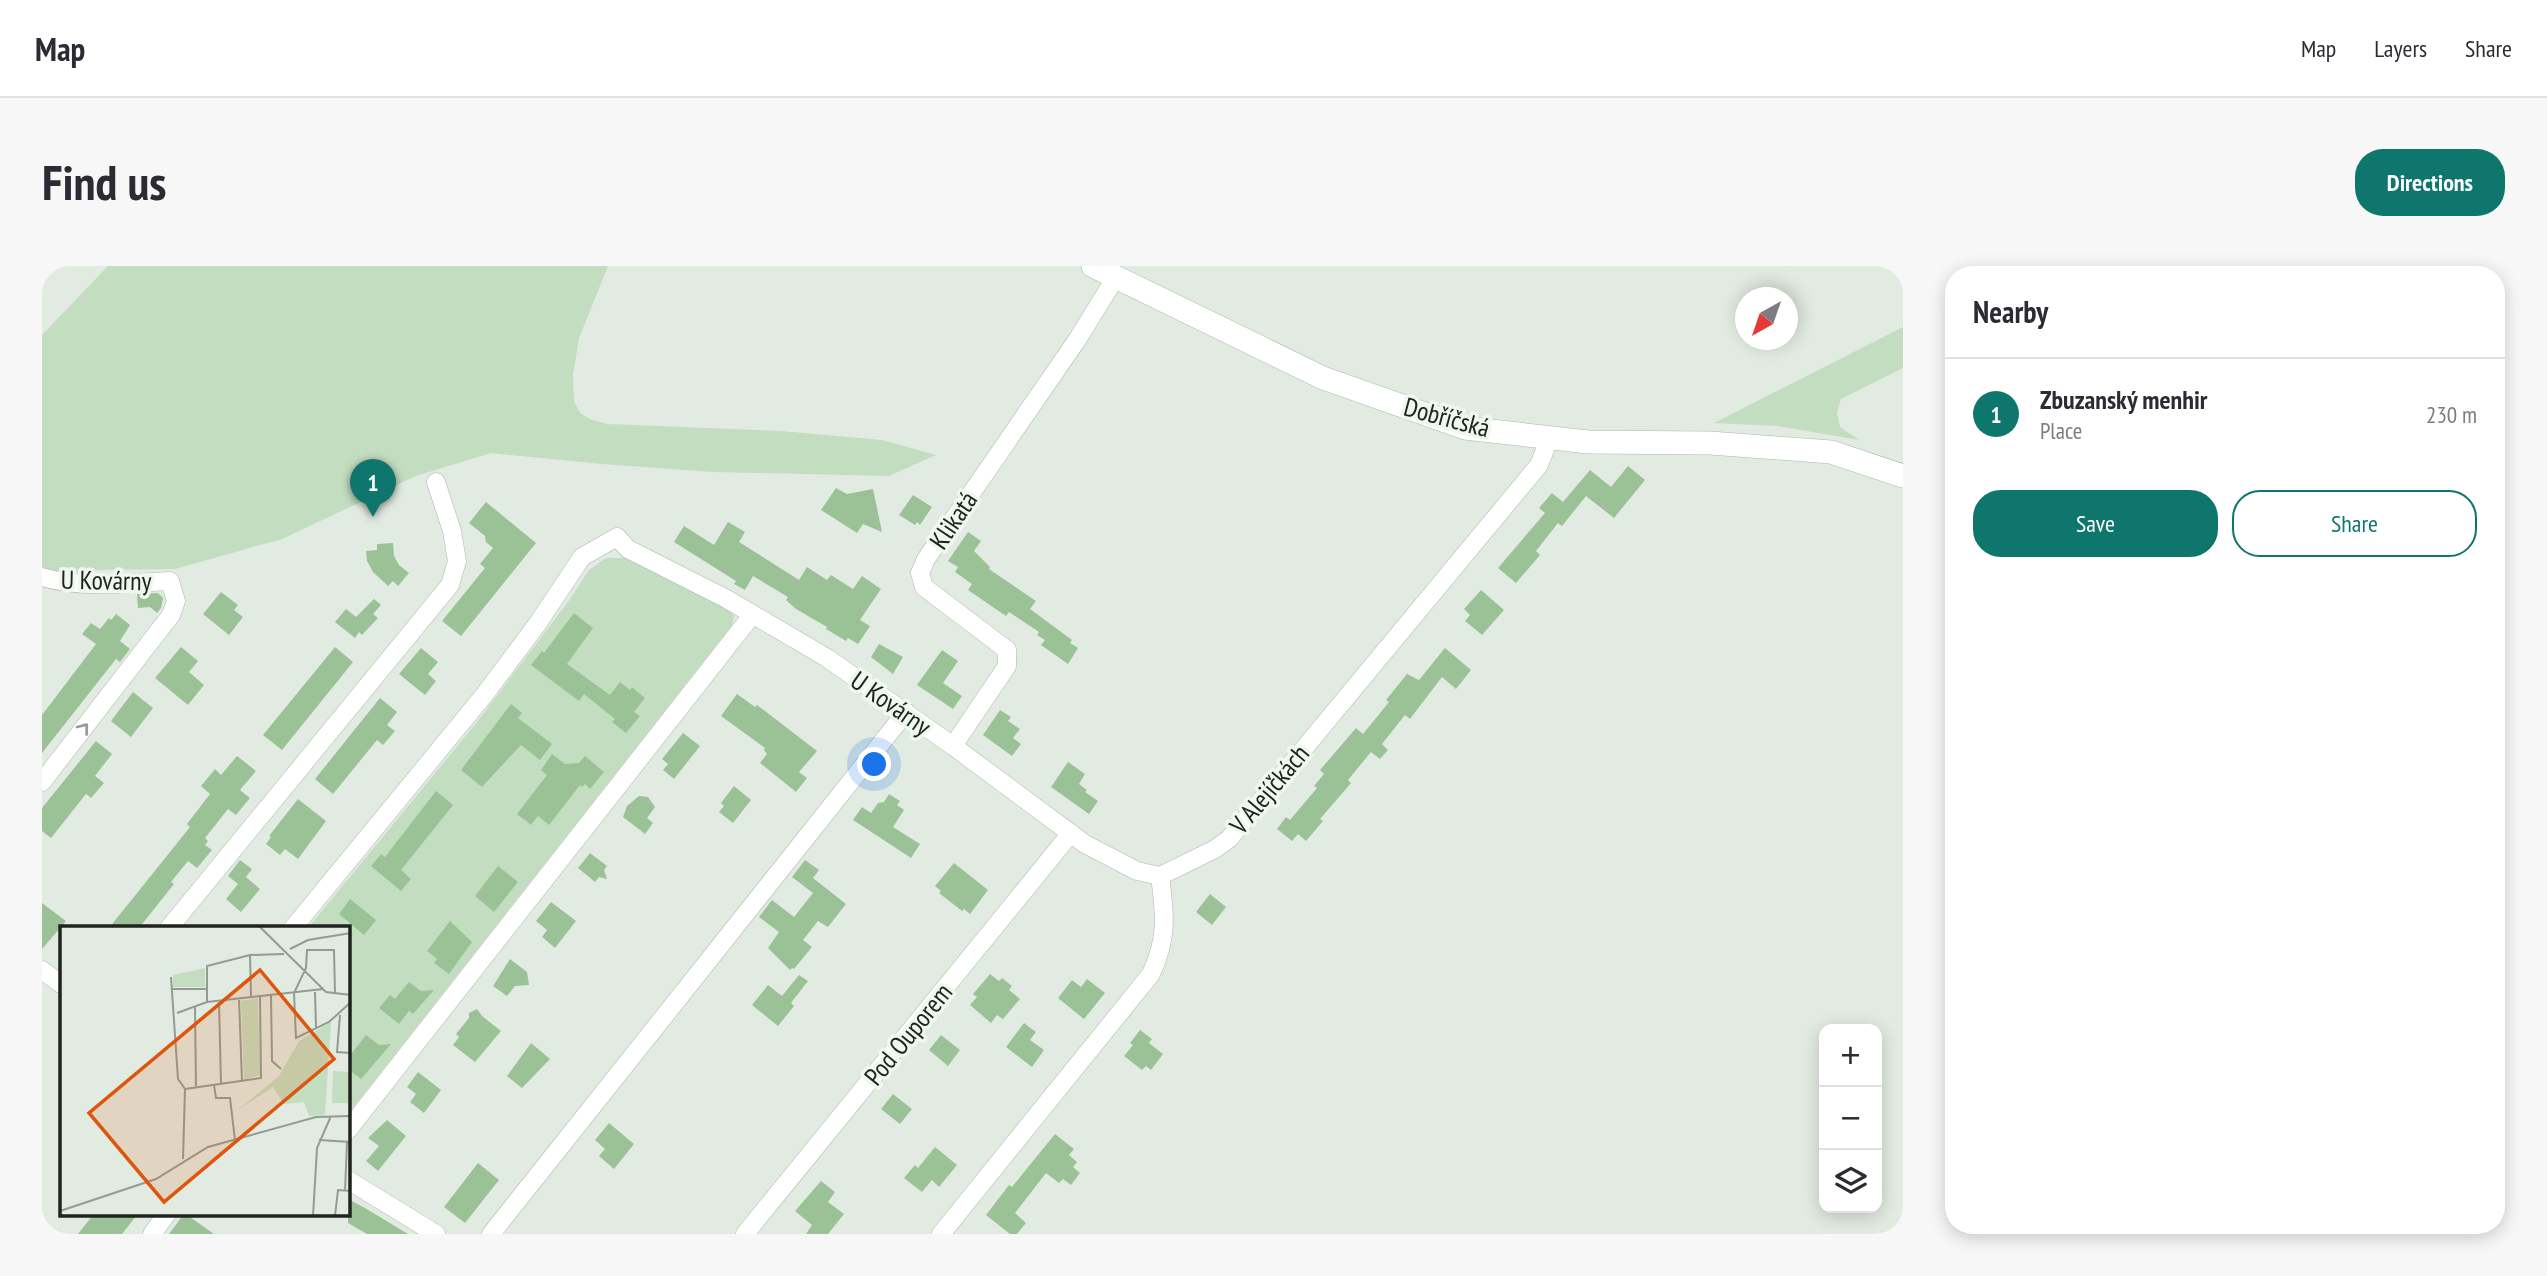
<!DOCTYPE html>
<html lang="en">
<head>
<meta charset="utf-8">
<style>
	body { margin:0; font-family:"PT Sans Narrow",sans-serif; background:#f7f7f7; color:#2b2b33 }
	.controls { position:absolute; right:21px; bottom:21px; display:grid; overflow:hidden; border-radius:14px; box-shadow:0 4px 18px #0003 }
	.controls button { width:63px; height:63px; display:grid; place-items:center; padding:0; border:0; border-bottom:2px solid #e1e1e2; background:#fff; color:#2b2b33; font:35px sans-serif }
	.compass { position:absolute; left:1693px; top:21px; width:63px; height:63px; border-radius:50%; background:#fff; box-shadow:0 4px 18px #0003; rotate:220deg }
	.you { position:absolute; left:833px; top:499px; width:24px; height:24px; margin:-18px; border:5px solid #fff; border-radius:50%; background:#1a73e8; box-shadow:0 0 0 10px #1a73e833 }
	.badge { display:grid; place-items:center; width:46px; height:46px; border-radius:50%; background:#0f766e; color:#fff; font-size:23px; font-weight:700 }
	.pin { position:absolute; translate:-50% -58px; filter:drop-shadow(0 2px 4px #0008) }
	.pin::after { content:''; position:absolute; top:37px; width:24px; height:21px; background:inherit; clip-path:polygon(0 0,100% 0,50% 100%) }
	.list { margin:0; padding:0; list-style:none }
	h2 { display:flex; justify-content:space-between; align-items:center; height:91px; margin:0; padding:0 28px; font-size:30px }
	h2 small { font-size:23px; font-weight:400; color:#7c7c81 }
	.list li { display:grid; grid-template-columns:46px 1fr auto; gap:21px; align-items:center; box-sizing:border-box; height:112px; padding:0 28px; border-top:2px solid #e1e1e2 }
	.list b { display:block; font-size:26px; white-space:nowrap }
	.list p { margin:0; font-size:23px; white-space:nowrap; color:#7c7c81 }
	.list em { font-size:23px; font-style:normal; color:#7c7c81 }
	.actions { display:flex; gap:14px; padding:21px 28px }
	.actions a { flex:1; padding:16px 0; border:2px solid #0f766e; border-radius:28px; text-align:center; font-size:24px; color:#0f766e }
	.actions .main { background:#0f766e; color:#fff }
	.icon { flex:none; width:38px; height:38px; fill:none; stroke:currentColor; stroke-width:2; stroke-linecap:round; stroke-linejoin:round }
	.map { position:relative; flex:none; width:1861px; height:968px; overflow:hidden; border-radius:28px }
	header { display:flex; align-items:center; gap:42px; box-sizing:border-box; height:98px; padding:0 35px; background:#fff; border-bottom:2px solid #e1e1e2 }
	header strong { font-size:33px }
	nav { display:flex; gap:38px; margin-inline-start:auto; font-size:24px }
	.intro { display:flex; align-items:center; justify-content:space-between; box-sizing:border-box; height:168px; padding:0 42px }
	h1 { margin:0; font-size:49px }
	.button { padding:18px 32px; border-radius:28px; background:#0f766e; color:#fff; font-size:24px; font-weight:700 }
	main { display:flex; gap:42px; padding:0 42px }
	aside { flex:1; background:#fff; border-radius:28px; box-shadow:0 4px 18px #0003 }
	.map>svg:first-child { display:block }
	.green { fill:#c3ddc0 }
	.building { fill:#9bc297 }
	.lines { fill:none; stroke-linecap:round; stroke-linejoin:round }
	.street-casing { stroke:#aeb7ad; stroke-width:19 }
	.secondary-casing { stroke:#aeb7ad; stroke-width:24 }
	.street { stroke:#fff; stroke-width:18 }
	.secondary { stroke:#fff; stroke-width:23 }
	.oneway { stroke:#9b9c9a }
	.labels { text-anchor:middle; dominant-baseline:central; stroke-width:7; stroke-linejoin:round; paint-order:stroke }
	.street-label { font-size:26px; fill:#20231f; stroke:#eff8ee }
	.inset-road { fill:none; stroke:#949b93; stroke-width:2 }
	.view { fill:#de560d; fill-opacity:0.15; stroke:#de560d; stroke-width:3.5 }
	.inset-edge { fill:none; stroke:#20231f; stroke-width:3.5 }
</style>
</head>
<body>
<header>
<strong>Map</strong>
<nav><a>Map</a><a>Layers</a><a>Share</a></nav>
</header>
<div class="intro"><h1>Find us</h1><a class="button">Directions</a></div>
<main>
<div class="map">
<svg width="1861" height="968" viewBox="0 0 1861 968">
	<rect width="100%" height="100%" fill="#e2ebe1"/>
	<path class="green" d="M66,0h500l-29,72 -6,37 1,26 6,12 12,7 15,4 175,7 100,9 54,15 -47,21 -176,-4 -111,-8 -111,-11 -75,23 -134,63 -107,30 -87,1 -23,7 -23,-6v-236z
		M1861,61v41l-62,31 -4,14 3,14 19,13 -81,-14 -64,-3z
		M564,292h19l104,51 5,7 -2,9 -384,489v-186h-40l169,-206 91,-120 21,-32z"/>
	<path class="building" d="M1586,200l17,14 -31,38 -28,-22 -24,30 -4,-3 -22,28 4,4 -24,28 -18,-15 47,-55 -6,-5 13,-15 11,9 27,-32 21,17z
		M794,222l11,6 26,-5 9,43 -19,-8 -6,9 -36,-23z
		M871,229l19,12 -12,18 -3,-3 -2,3 -16,-10z
		M444,236l50,41 -75,93 -19,-15 43,-53 -5,-4 13,-16 -7,-6 -1,-6 -16,-13z
		M686,256l17,10 -6,10 60,38 8,-13 20,13 4,-5 22,14 9,-13 19,13 -21,31 10,6 -12,18 -10,-6 -2,3 -20,-12 1,-2 -31,-18 -10,-9 2,-3 -35,-21 -8,14 -11,-6 2,-3 -62,-39 10,-16 30,19z
		M926,266l13,9 -7,10 16,16 -1,2 47,32 -6,8 42,31 -2,3 8,5 -10,16 -27,-19 4,-5 -8,-5 2,-3 -30,-20 -3,4 -38,-26 4,-6 -17,-12 3,-5 -10,-6z
		M351,277l1,13 5,9 10,8 -11,13 -5,-5 -5,5 -15,-14 -6,-11 -1,-10 11,-1v-6z
		M1439,324l23,20 -22,25 -17,-14 5,-6 -6,-6z
		M179,326l17,13 -4,5 9,7 -14,18 -26,-21z
		M116,327l5,5 -2,10 -4,5 -7,-6 -12,1 -1,-14z
		M332,333l7,6 -8,9 5,4 -16,17 -3,-3 -4,6 -20,-16 11,-13 10,8z
		M532,347l19,15 -26,36 43,31 10,-13 10,8 2,-3 13,11 -11,14 6,4 -14,17 -14,-11 3,-3 -31,-25 -5,7 -48,-36 11,-14 2,2z
		M74,348l14,11 -10,16 10,8 -10,13 -4,-3 -74,94v-38l54,-71 -14,-10 9,-11 9,6 9,-11 2,2z
		M837,378l24,13 -10,17 -22,-17z
		M139,381l17,14 -9,11 15,13 -16,20 -33,-27z
		M293,381l18,15 -71,88 -19,-15z
		M379,382l17,14 -10,12 8,7 -11,14 -26,-21z
		M1403,382l26,22 -15,19 -14,-12 -32,42 -5,-4 -23,29 6,6 -8,9 -9,-7 -23,28 3,3 -31,36 3,2 -17,20 -8,-7 -6,7 -15,-12 9,-12 4,3 27,-32 -3,-2 10,-12 -4,-4 36,-42 7,6 26,-32 -3,-2 21,-26 12,6z
		M900,384l16,11 -15,22 19,13 -9,13 -36,-24z
		M91,426l20,16 -22,29 -20,-16z
		M695,428l18,13 2,-2 60,46 -18,21 8,6 -11,14 -36,-29 7,-9 -3,-4 1,-2 -44,-32z
		M338,432l17,14 -10,13 8,6 -12,14 -6,-5 -44,54 -18,-15z
		M469,438l11,9 -4,5 34,26 -12,16 -19,-15 -39,42 -21,-17z
		M958,444l11,7 -3,4 12,8 -7,9 8,6 -9,12 -29,-21z
		M641,467l17,13 -26,33 -11,-9 5,-6 -6,-5z
		M54,475l16,13 -17,22 9,7 -13,15 -5,-4 -35,44 -9,-7v-23z
		M510,488l13,10 14,-1 6,-7 19,16 -14,17 -5,-5 -3,3 -2,-2 -31,40 -11,-9 -7,9 -14,-11 30,-39 -6,-5z
		M195,490l19,15 -16,19 10,8 -14,17 -8,-6 -23,29 3,3 -3,4 7,5 -15,18 -9,-7 -17,21 3,2 -35,44h-30l81,-101 -3,-3 23,-30 -9,-8 14,-17 6,6z
		M1026,496l17,12 -6,10 8,6 -2,2 13,9 -9,13 -38,-27z
		M692,520l17,14 -18,23 -14,-11 5,-6 -3,-3z
		M394,525l17,14 -52,65 10,9 -10,12 -30,-25 10,-12 4,3z
		M847,528l11,7 -3,4 7,5 -11,17 27,17 -9,14 -58,-38 9,-13 9,6 7,-10 6,-1z
		M597,530l9,1 7,10 -8,11 6,5 -8,11 -22,-17 4,-11z
		M256,533l28,22 -28,38 -13,-10 -5,6 -14,-11 5,-7 -2,-1z
		M548,587l17,13 -3,4 3,9 -8,-2 -4,5 -17,-14z
		M198,594l12,9 -6,8 14,12 -19,23 -15,-13 12,-15 -10,-8z
		M763,594l14,10 -6,8 33,26 -18,23 -10,-6 -15,19 9,7 -18,22 -2,-1 -2,2 -22,-22 11,-16 -20,-15 13,-17 22,17 19,-24 -21,-16z
		M912,597l34,27 -18,24 -6,-5 -2,2 -23,-18 2,-2 -6,-5z
		M456,600l20,16 -24,30 -19,-16z
		M1168,628l16,13 -14,18 -16,-13z
		M308,633l26,21 -12,15 -25,-21z
		M509,636l25,19 -21,27 -13,-11 5,-7 -11,-9z
		M0,637l24,18 -24,28z
		M408,655l22,21 -23,32 -15,-11 3,-4 -10,-8z
		M468,693l17,13 2,13 -14,1 -8,10 -14,-10z
		M948,708l9,7 3,-3 10,8 -3,4 11,9 -17,20 -6,-4 -6,8 -21,-18 7,-8 -4,-3z
		M757,709l9,6 -17,22 3,3 -16,20 -26,-21 16,-20 14,11z
		M1045,713l18,14 -21,26 -26,-21 14,-18 9,7z
		M367,716l12,9 13,-1 -21,24 -4,-3 -10,13 -20,-16 11,-13 5,4z
		M435,743l5,7 19,15 -26,31 -22,-17 6,-8 -3,-3 13,-16v-5z
		M982,757l12,9 -6,8 14,10 -12,17 -26,-20z
		M1098,764l12,9 -3,4 14,11 -12,16 -5,-4 -4,4 -18,-14 9,-11 -3,-2z
		M324,769l13,10 12,-1 -30,35 -13,-10v-11z
		M899,769l19,15 -12,16 -19,-16z
		M489,777l19,16 -28,29 -15,-12z
		M376,806l23,18 -17,23 -14,-11 6,-8 -9,-7z
		M851,828l19,15 -12,15 -19,-15z
		M345,854l19,16 -28,35 -12,-10 13,-15 -11,-8z
		M567,857l25,21 -20,25 -15,-13 6,-7 -10,-9z
		M1013,868l19,15 -5,6 8,7 -4,5 7,6 -9,12 -8,-6 -4,4 -13,-10 -31,40 11,10 -9,11h-7l-24,-19 23,-30 3,2z
		M893,881l22,18 -18,22 -7,-7 -10,12 -18,-14 11,-13 3,3z
		M436,897l21,17 -34,43 -21,-16z
		M779,915l14,11 -7,10 16,12 -16,20h-22l6,-9 -17,-14z
		M306,933l17,9 43,26h-41l-19,-11z
		M51,949h44l-15,19h-44z
		M141,949h4l27,19h-45z"/>
	<g class="lines">
		<g class="street-casing">
			<path id="street" d="M0,311c40,12 87,6 128,4l6,20 -5,14 -129,167
				M911,480l54,-80v-16l-83,-63 -4,-14 6,-14 151,-219 39,-63
				M127,662l281,-343 7,-24 -5,-30 -16,-49
				M251,662l192,-234 53,-71 44,-66 35,-20 11,12 97,49 102,60 126,88 132,98 52,27 23,5
				M0,704l19,14
				M306,864l405,-516
				M306,914l88,54
				M110,968l14,-19
				M449,968l415,-522
				M703,968l326,-401
				M899,968l210,-260c17,-36 14,-60 9,-98l55,-27 14,-10 310,-374 11,-28"/>
		</g>
		<g class="secondary-casing">
			<path id="secondary" d="M1051,0l230,112 142,50 123,14 122,1 121,9 72,24"/>
		</g>
		<use href="#street" class="street"/>
		<use href="#secondary" class="secondary"/>
	</g>
	<defs><path id="oneway-chevron" d="M-2-3.5L2.5 0L-2 3.5" fill="none" stroke-width="1.6" stroke-linecap="round" stroke-linejoin="round" transform="scale(1.75)"/></defs>
	<use class="oneway" href="#oneway-chevron" transform="translate(42 462) rotate(-52)"/>
	<g class="labels">
		<g class="street-label">
			<text transform="translate(1405 151) rotate(15)">Dobříčská</text>
			<text transform="translate(911 254) rotate(-56)">Klikatá</text>
			<text transform="translate(64 314) rotate(1)">U Kovárny</text>
			<text transform="translate(849 437) rotate(35)">U Kovárny</text>
			<text transform="translate(1227 523) rotate(-50)">V Alejíčkách</text>
			<text transform="translate(866 768) rotate(-51)">Pod Ouporem</text>
		</g>
	</g>
	<g transform="translate(18 660)">
		<rect width="290" height="290" fill="#e2ebe1"/>
		<path d="M145,42v19h-32v-12zM198,72l2,77 -16,5 -3,-79zM271,96l-6,93 -16,1 -5,-14 -20,2 -11,-17 -35,23 41,-34 20,-35zM273,145l17,1v31h-18z" fill="#c3ddc0"/>
		<path class="inset-road" d="M199,0l67,66 25,3M230,23l18,-9 43,-7M190,29l1,41M111,51l7,102 7,10 -2,70M111,63h36M255,66l1,36M275,68l-1,-44h-27l-1,18 -12,25 2,45 33,-16 22,-20M211,69l1,66 9,8M179,72l3,83M159,75l2,83M147,76v-36l43,-11 34,-1M135,81l1,79M117,87l30,-11 116,-13M280,89l-3,37 14,1M154,159l2,13h14l5,42M125,163l76,-11 -1,-82M259,214l32,2M285,265l2,-49M0,285l96,-32 52,-32 108,-30 35,-1M253,290l4,-68 14,-32M275,290l3,-26 13,1"/>
		<path class="view" d="M200,44l74,89 -170,143 -75,-89z"/>
		<rect width="290" height="290" class="inset-edge"/>
	</g>
</svg>
<div class="controls">
<button>+</button>
<button>−</button>
<button><svg class="icon" aria-label="layers" viewBox="0 0 24 24"><path d="M12 4l9 5-9 5-9-5zM3 14l9 5 9-5"/></svg></button>
</div>
<svg class="compass" viewBox="-18 -18 36 36"><path d="M0-13l5 13h-10z" fill="#e53935"/><path d="M0 13l5-13h-10z" fill="#7c7c81"/></svg>
<div class="you"></div>
<div class="pin badge" style="left:331px;top:251px">1</div>
</div>
<aside>
<h2>Nearby<small></small></h2>
<ul class="list">
<li><span class="badge">1</span><div><b>Zbuzanský menhir</b><p>Place</p></div><em>230 m</em></li>
</ul>
<div class="actions"><a class="main">Save</a><a>Share</a></div>
</aside>
</main>
</body>
</html>
